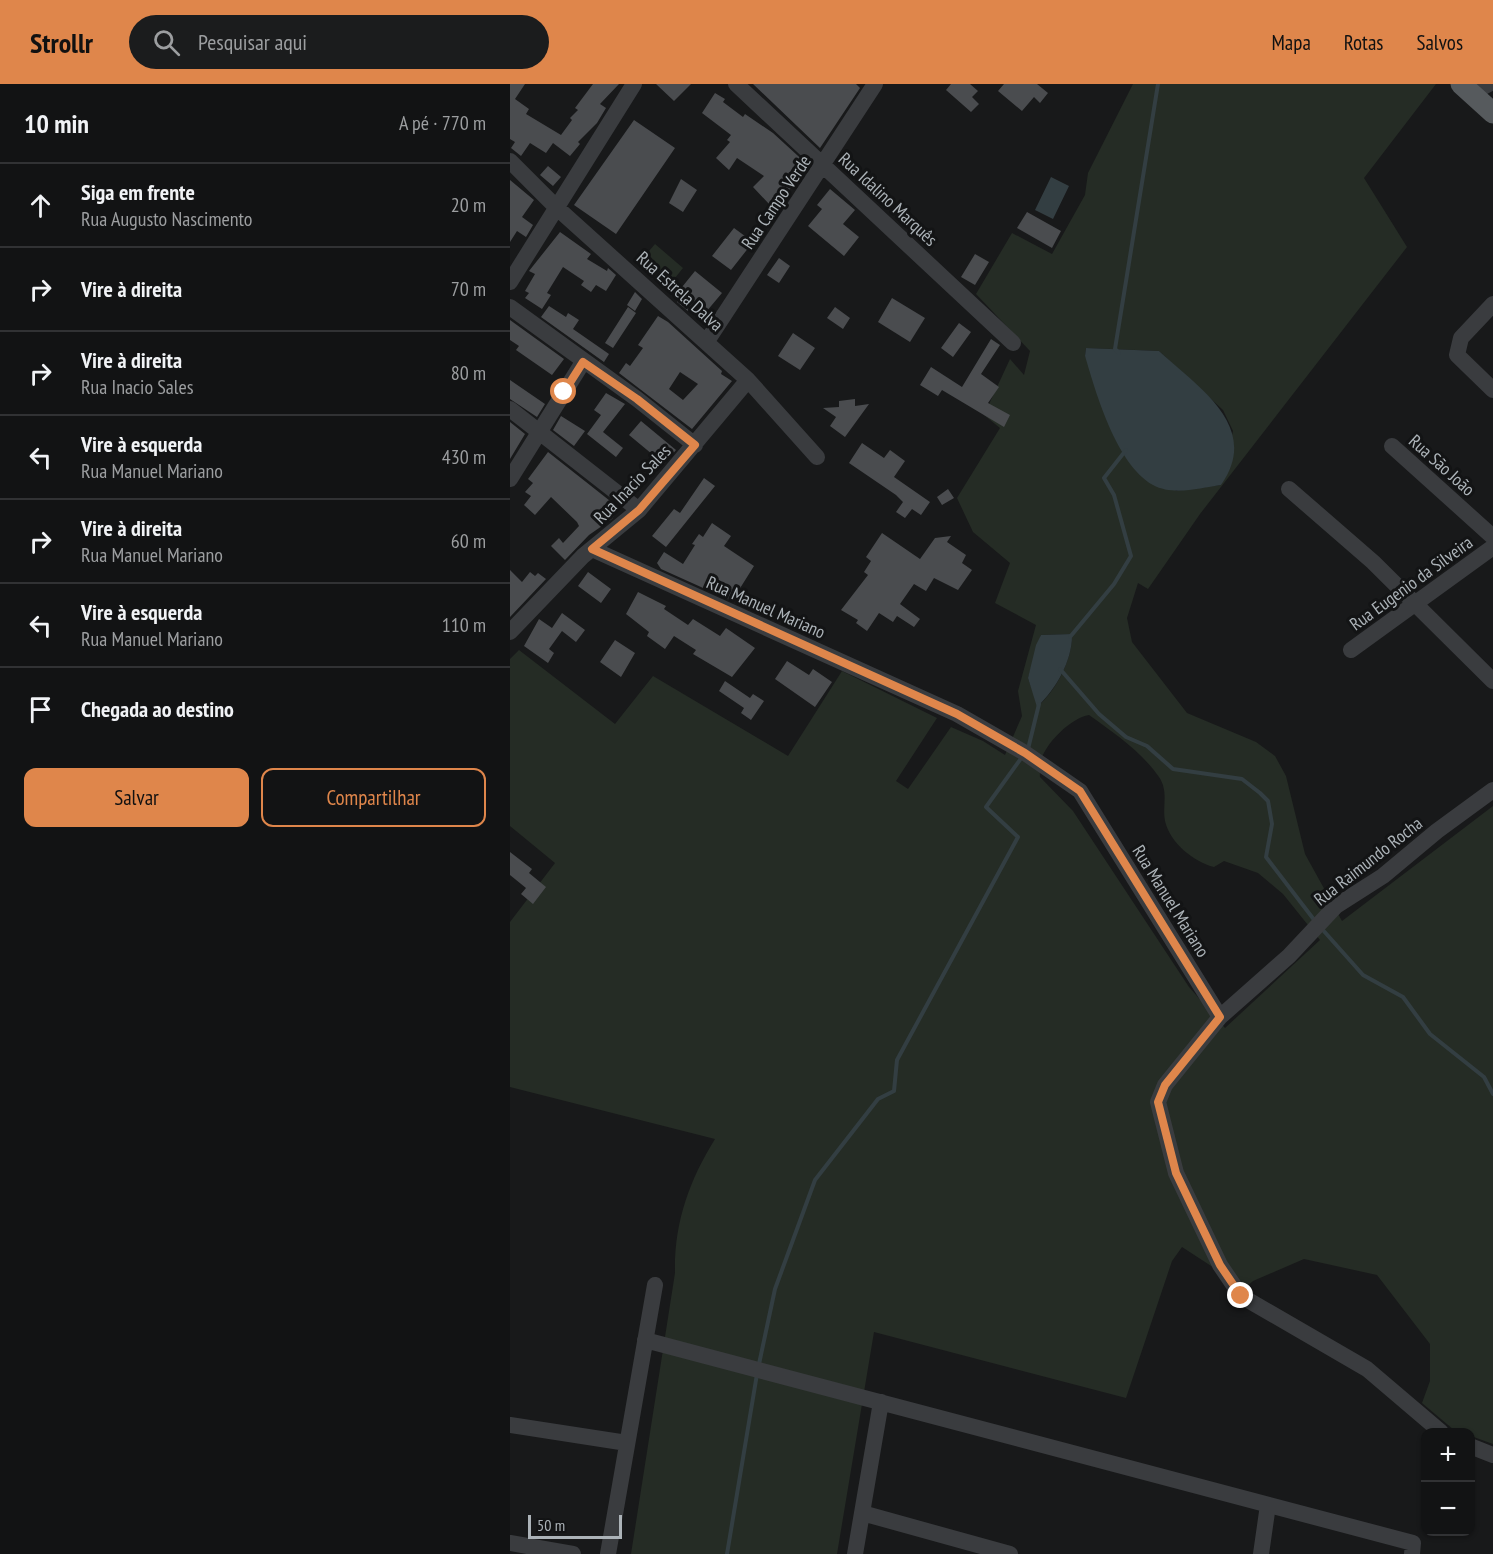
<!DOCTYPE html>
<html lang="pt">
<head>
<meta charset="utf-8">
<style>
	body { margin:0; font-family:"PT Sans Narrow",sans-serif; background:#1b1c1d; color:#f1f3f6 }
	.controls { position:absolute; right:18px; bottom:18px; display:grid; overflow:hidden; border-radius:12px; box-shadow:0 2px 4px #0004 }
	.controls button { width:54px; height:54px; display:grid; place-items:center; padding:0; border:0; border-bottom:2px solid #313234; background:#121314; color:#f1f3f6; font:30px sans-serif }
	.scale { position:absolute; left:18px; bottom:15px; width:94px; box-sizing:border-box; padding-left:6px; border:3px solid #acb3b8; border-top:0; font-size:16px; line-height:21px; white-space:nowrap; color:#acb3b8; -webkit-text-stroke:4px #131415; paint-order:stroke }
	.stop { position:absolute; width:18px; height:18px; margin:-14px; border:4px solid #df864b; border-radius:50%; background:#fff }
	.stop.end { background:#df864b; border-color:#fff; box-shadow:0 2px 6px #0008 }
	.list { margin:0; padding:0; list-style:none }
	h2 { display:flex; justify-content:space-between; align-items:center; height:78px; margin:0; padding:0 24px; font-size:26px }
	h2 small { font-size:20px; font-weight:400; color:#9c9ea0 }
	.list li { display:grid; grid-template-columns:39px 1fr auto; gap:18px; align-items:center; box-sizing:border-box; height:84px; padding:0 24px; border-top:2px solid #313234 }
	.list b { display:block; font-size:22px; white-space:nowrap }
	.list p { margin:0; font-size:20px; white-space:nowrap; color:#9c9ea0 }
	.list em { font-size:20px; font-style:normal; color:#9c9ea0 }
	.actions { display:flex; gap:12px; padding:18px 24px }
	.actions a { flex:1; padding:14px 0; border:2px solid #df864b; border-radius:12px; text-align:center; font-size:21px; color:#df864b }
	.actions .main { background:#df864b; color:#111 }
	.icon { flex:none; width:33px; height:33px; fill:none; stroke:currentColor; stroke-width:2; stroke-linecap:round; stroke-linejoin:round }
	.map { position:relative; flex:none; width:983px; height:1470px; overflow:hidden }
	header { display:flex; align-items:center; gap:36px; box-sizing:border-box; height:84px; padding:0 30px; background:#df864b; color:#111 }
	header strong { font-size:28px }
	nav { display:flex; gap:33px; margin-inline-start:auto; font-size:21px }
	.search { width:420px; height:54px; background:#1b1c1d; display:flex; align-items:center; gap:15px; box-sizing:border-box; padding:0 21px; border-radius:33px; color:#9c9ea0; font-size:22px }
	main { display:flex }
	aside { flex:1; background:#121314 }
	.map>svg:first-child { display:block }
	.green { fill:#252c25; fill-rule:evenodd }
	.water { fill:#333e42 }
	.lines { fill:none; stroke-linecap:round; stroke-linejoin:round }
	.stream { stroke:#333e42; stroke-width:4 }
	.building { fill:#4a4c4f; fill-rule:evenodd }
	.minor { stroke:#3a3c3f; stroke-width:16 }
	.major { stroke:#565a5d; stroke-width:21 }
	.route { stroke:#df864b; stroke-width:8 }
	.labels { text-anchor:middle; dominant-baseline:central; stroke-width:6; stroke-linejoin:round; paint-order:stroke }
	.street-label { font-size:18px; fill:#acb3b8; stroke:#131415 }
</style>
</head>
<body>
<header>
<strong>Strollr</strong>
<div class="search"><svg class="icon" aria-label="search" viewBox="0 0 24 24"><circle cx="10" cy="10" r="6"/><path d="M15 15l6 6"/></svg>Pesquisar aqui</div>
<nav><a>Mapa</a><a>Rotas</a><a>Salvos</a></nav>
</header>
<main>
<aside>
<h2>10 min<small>A pé · 770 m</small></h2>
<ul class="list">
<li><svg class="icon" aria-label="ahead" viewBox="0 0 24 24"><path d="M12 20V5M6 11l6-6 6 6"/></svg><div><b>Siga em frente</b><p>Rua Augusto Nascimento</p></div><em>20 m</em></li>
<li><svg class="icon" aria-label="right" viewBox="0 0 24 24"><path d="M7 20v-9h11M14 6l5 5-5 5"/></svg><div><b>Vire à direita</b></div><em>70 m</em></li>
<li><svg class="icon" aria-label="right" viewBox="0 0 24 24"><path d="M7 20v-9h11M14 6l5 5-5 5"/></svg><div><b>Vire à direita</b><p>Rua Inacio Sales</p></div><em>80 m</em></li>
<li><svg class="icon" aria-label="left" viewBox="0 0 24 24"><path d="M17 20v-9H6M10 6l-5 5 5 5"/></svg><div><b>Vire à esquerda</b><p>Rua Manuel Mariano</p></div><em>430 m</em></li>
<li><svg class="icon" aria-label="right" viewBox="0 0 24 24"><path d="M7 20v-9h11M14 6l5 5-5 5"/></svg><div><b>Vire à direita</b><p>Rua Manuel Mariano</p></div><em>60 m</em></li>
<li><svg class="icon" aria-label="left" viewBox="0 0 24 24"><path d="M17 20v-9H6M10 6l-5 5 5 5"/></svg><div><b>Vire à esquerda</b><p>Rua Manuel Mariano</p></div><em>110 m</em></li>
<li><svg class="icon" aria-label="arrive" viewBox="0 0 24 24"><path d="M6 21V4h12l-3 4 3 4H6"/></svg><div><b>Chegada ao destino</b></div></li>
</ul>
<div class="actions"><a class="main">Salvar</a><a>Compartilhar</a></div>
</aside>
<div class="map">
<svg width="983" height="1470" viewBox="0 0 983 1470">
	<rect width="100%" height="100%" fill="#18191a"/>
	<path class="green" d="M623,0h303l-72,94 43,69 -207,267 -52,75 -10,-6 -11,35 5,24 55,71 69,29 19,14 11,20 19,78 37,67 151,-115v638l-22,-8 -1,-4 -16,-2 -32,-27 8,-22v-37l-53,-69 -73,-16 -51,22 -8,7 -63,-41 -10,14 -46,137 -252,-66 -37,222h-206l44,-281c-1,-50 14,-92 40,-134l-205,-52v-165l45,-59 -45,-37v-167l9,-9 96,74 38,-48 135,80 54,-85 95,47 -41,63 12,8 43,-62 32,14 22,14 17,-39 -4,-25 18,-66 -41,-22 15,-40 -37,-31 -16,-34 43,-70 -16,-13 26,-56 14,16 6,-24 -54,-57 36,-61 40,21 33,-59 3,-22zM576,264l73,3 64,59 10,21 -12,54 -45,6 -91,-135zM562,550c1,24 -16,57 -34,72l-10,-28 13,-43zM579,631c25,18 52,36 70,62 10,15 3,29 6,44 5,22 29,41 49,46l10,-6 34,12 25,21 37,46 -95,88 -36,-41 -116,-176 -33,-34c0,-4 -1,-10 0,-14 5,-20 31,-45 49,-48z
		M145,160l28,24 -16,20 -29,-24z"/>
	<path class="water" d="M541,93l18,9 -16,33 -18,-9z
		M576,264l73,3c39,36 103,76 62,134 -21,3 -48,11 -68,0 -37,-21 -57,-92 -68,-129z
		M562,550c1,25 -16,56 -35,73l-9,-29 8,-33 5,-10z"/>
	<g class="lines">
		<path class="stream" d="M609,269l-4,-4 43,-265
			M560,553l44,-53 17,-28 -17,-61 -10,-17 22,-28
			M550,585l39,45 27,23 21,9 26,23 69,10 18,14 8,8 4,23 -6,33 49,64
			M518,665l11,-45
			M812,845l41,46 40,22 27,37 54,43 9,17
			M249,1280l16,-75 40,-109 63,-81 16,-8 3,-31 121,-223 -32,-30 36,-50
			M217,1470l30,-180"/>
	</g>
	<path class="building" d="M0,0h15l-10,15 14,10 -3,5 35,21 11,-15 -2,-2 8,-8 -3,-2 18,-24h26l-19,20 6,4 -9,15 -19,19 2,2 -10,12 -17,-13 -7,10 -16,-10 -9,13 -10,-8 4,-6 -5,-3z
		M146,0h35l-17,17z
		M243,0h103l4,4 -40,60z
		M441,0h19l8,7 -6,6 7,7 -8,8 -25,-22z
		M494,0h33l11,9 -8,10 -6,-6 -12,14 -24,-20z
		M205,9l10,6 -2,3 20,15 2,-3 28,19 36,33 -24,29 -3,-3 -12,13 -17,-18 11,-11 -27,-18 -8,12 -13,-12 14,-16 -3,-2 4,-5 -29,-22z
		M124,36l41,28 -59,86 -42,-29z
		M38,82l13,11 -8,9 -13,-11z
		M171,95l16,11 -14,22 -14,-9z
		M0,96l24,20 -12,17 11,8 -7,12 -9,-6 -7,11z
		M320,105l25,21 -12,14 16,13 -15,19 -36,-30 14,-17 -5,-4z
		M517,128l34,19 -9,17 -35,-20z
		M224,144l19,14 -22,28 -19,-14z
		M50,148l31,22 -4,5 20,12 1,-3 8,7 -10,16 -10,-6 -5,7 -10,-7 3,-4 -21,-14 -16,26 4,2 -9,14 -17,-11 4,-5 -4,-2 10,-17 -6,-3z
		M465,170l14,8 -14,23 -14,-8z
		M269,174l11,8 -11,17 -12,-8z
		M185,187l27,22 -16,19 -12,-9 -6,8 -11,-9 5,-6 -4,-4z
		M125,208l7,7 -7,12 -8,-6z
		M382,214l33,20 -15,24 -32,-20z
		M39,222l17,11 2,-4 11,7 -6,9 36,25 -5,8 -63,-45z
		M118,223l8,6 -23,35 -8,-5z
		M325,223l15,11 -7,11 -16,-11z
		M148,232l10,6 54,49 -1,3 11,7 -40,48 -73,-56 7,-10 4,3 13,-18 -5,-3zM170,288l18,12 -15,16 -14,-11z
		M0,236l54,39 -12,16 -36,-25 3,-4 -9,-6z
		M449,239l12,9 -18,25 -12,-9z
		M283,249l22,15 -15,22 -22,-14z
		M481,255l9,6 -19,29 18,13 -11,16 22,12 -6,12 -62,-37 -4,6 -18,-11 11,-18 31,20z
		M0,296l35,24 -8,13 -27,-18z
		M96,309l19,11 -22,28 20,16 -7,9 -29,-23 14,-19 -7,-5z
		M345,315v7l14,-2 -24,33 -15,-11 6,-9 -13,-9 16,-1v-6z
		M51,332l24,15 -11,15 -21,-16z
		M131,337l35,29 -12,14 -35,-29z
		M0,338l15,12 -15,25z
		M352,359l22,15 6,-8 15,11 -11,16 36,25 -9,13 -9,-6 -7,9 -9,-6 7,-10 -7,-7 -47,-32z
		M38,368l71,56 -7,11 -23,16 -24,25 -14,-14 8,-8 4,5 16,-17 -2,-4 -26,-25 -16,18 -11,-10 7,-9 -6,-4 8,-9 -5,-4z
		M194,394l11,8 -49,61 -14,-11 22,-27 6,4z
		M438,405l6,9 -12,7 -5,-8z
		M202,439l19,13 -7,10 30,20 -22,35 -71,-32 -4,-6 7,-11 19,12 12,-19 -3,-1 7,-10 4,3z
		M372,449l38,26 15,-21 16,-2 -4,6 19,13 -4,8 10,7 -14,20 -24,-12 -8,13 -12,-7 -14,20 20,15 -6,8 -17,-11 -4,6 -14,-9 -12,18 -11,-8 2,-3 -17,-10 27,-35 -4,-3 7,-11 -5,-4z
		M0,486l12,12 8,-10 5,4 3,-3 8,6 -36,38z
		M78,488l23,17 -10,14 -23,-17z
		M128,508l28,14 -2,3 24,16 5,-6 27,17 6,-8 29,20 -23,29 -39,-23 3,-4 -22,-14 -9,13 -18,-13 2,-4 -23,-18z
		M52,529l23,17 -9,12 -14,-11 -13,18 5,4 -6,10 -24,-17 15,-27 13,9z
		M105,556l20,13 -14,24 -21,-15z
		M277,577l22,14 4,-6 19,13 -17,25 -40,-28z
		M215,597l25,17 3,-4 11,7 -13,19 -10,-7 3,-5 -25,-17z
		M0,768l22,17 -3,4 17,14 -13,17 -12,-10 5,-6 -16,-13z"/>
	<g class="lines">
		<path class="minor" d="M226,0l277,259
			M962,9l17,-9
			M0,77l46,46 192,173 69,77
			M0,198l124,-198
			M983,220l-32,34 -4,17 36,35
			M0,223l127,92 58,46
			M197,257l168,-257
			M0,325l129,101
			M882,362l101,91
			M0,395l73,-117
			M779,405l84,73 120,119
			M82,465l365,165 68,39 55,38 140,226 -55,68 -7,17 18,71 44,92 21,31 126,73 74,63
			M0,548l73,-76 56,-46 109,-130
			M841,566l142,-103
			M710,933l69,-61 47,-50 47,-30 54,-45 56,-41
			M135,1256l768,203 -1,11
			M0,1341l117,18
			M960,1362l23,9
			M352,1429l148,41
			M0,1459l63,11
			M98,1470l47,-269
			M345,1470l26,-152
			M751,1470l7,-49"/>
		<path class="major" d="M951,0l32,29"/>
	</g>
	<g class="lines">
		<path class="route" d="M54,308l19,-30 54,37 58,46 -56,65 -47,39 365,165 68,39 55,38 140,226 -55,68 -7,17 18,71 44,92 21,31"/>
	</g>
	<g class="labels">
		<g class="street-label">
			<text transform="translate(378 115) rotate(43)">Rua Idalino Marquês</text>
			<text transform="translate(266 118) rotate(-56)">Rua Campo Verde</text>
			<text transform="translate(170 207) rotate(42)">Rua Estrela Dalva</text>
			<text transform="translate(932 381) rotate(42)">Rua São João</text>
			<text transform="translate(122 400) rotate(-46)">Rua Inacio Sales</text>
			<text transform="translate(901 499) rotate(-36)">Rua Eugenio da Silveira</text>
			<text transform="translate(256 523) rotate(24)">Rua Manuel Mariano</text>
			<text transform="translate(858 777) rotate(-38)">Rua Raimundo Rocha</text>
			<text transform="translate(661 817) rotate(58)">Rua Manuel Mariano</text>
		</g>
	</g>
</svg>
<div class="controls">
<button>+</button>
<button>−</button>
</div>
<div class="scale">50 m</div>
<div class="stop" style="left:54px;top:308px"></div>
<div class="stop end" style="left:731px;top:1212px"></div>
</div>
</main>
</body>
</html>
